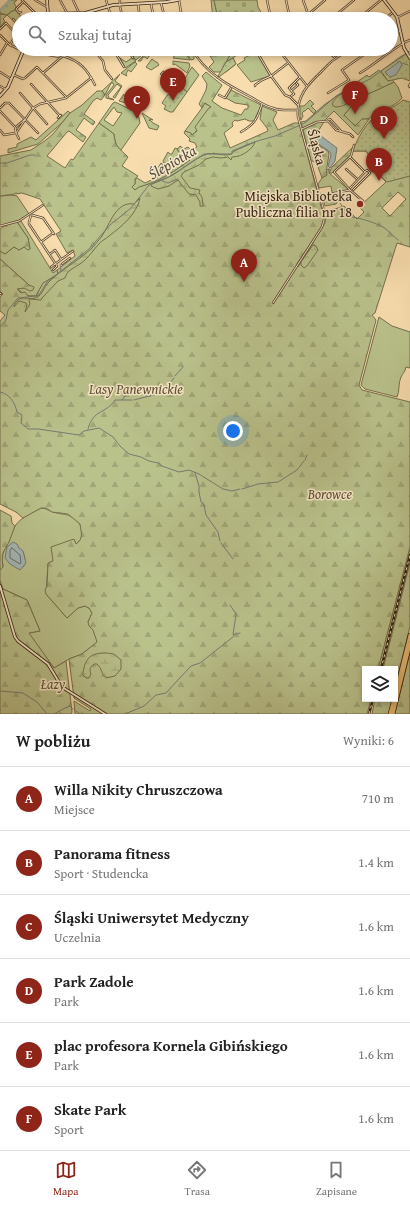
<!DOCTYPE html>
<html lang="pl">
<head>
<meta charset="utf-8">
<style>
	body { margin:0; font-family:"Gentium Book Plus",serif; background:#f2f2f2; color:#222 }
	.controls { position:absolute; right:12px; bottom:12px; display:grid; overflow:hidden; border-radius:0px; box-shadow:0 2px 6px #0003 }
	.controls button { width:36px; height:36px; display:grid; place-items:center; padding:0; border:0; border-bottom:1px solid #e0e0e0; background:#fff; color:#222; font:20px sans-serif }
	.you { position:absolute; left:233px; top:431px; width:14px; height:14px; margin:-10px; border:3px solid #fff; border-radius:50%; background:#1a73e8; box-shadow:0 0 0 6px #1a73e833 }
	.badge { display:grid; place-items:center; width:26px; height:26px; border-radius:50%; background:#8f2418; color:#fff; font-size:13px; font-weight:700 }
	.pin { position:absolute; translate:-50% -33px; filter:drop-shadow(0 1px 2px #0008) }
	.pin::after { content:''; position:absolute; top:21px; width:14px; height:12px; background:inherit; clip-path:polygon(0 0,100% 0,50% 100%) }
	.list { margin:0; padding:0; list-style:none }
	h2 { display:flex; justify-content:space-between; align-items:center; height:52px; margin:0; padding:0 16px; font-size:17px }
	h2 small { font-size:13px; font-weight:400; color:#767676 }
	.list li { display:grid; grid-template-columns:26px 1fr auto; gap:12px; align-items:center; box-sizing:border-box; height:64px; padding:0 16px; border-top:1px solid #e0e0e0 }
	.list b { display:block; font-size:15px; white-space:nowrap }
	.list p { margin:0; font-size:13px; white-space:nowrap; color:#767676 }
	.list em { font-size:13px; font-style:normal; color:#767676 }
	.icon { flex:none; width:22px; height:22px; fill:none; stroke:currentColor; stroke-width:2; stroke-linecap:round; stroke-linejoin:round }
	.map { position:relative; flex:none; width:410px; height:714px; overflow:hidden }
	.search { position:absolute; background:#fff; box-shadow:0 2px 6px #0003; left:12px; right:12px; top:12px; height:44px; display:flex; align-items:center; gap:10px; box-sizing:border-box; padding:0 14px; border-radius:22px; color:#767676; font-size:15px }
	.sheet { height:436px; background:#fff }
	nav { display:flex; justify-content:space-around; align-items:center; box-sizing:border-box; height:56px; border-top:1px solid #e0e0e0; background:#fff; font-size:11px; color:#767676 }
	nav a { display:grid; justify-items:center; gap:2px }
	nav .on { color:#8f2418 }
	.map>svg:first-child { display:block }
	.green { fill:#bac28c; stroke:#74704d; fill-rule:evenodd }
	.forest { fill:url(#forest-firs); stroke:#74704d; fill-rule:evenodd }
	.wetland { fill:url(#wetland-marsh); stroke:#74704d }
	.cemetery { fill:url(#cemetery-stones); stroke:#74704d }
	.park { fill:url(#park-dots); stroke:#74704d }
	.water { fill:#a3b9b6; stroke:#757b73 }
	.lines { fill:none; stroke-linecap:round; stroke-linejoin:round }
	.shore { stroke:#696c62; stroke-width:1 }
	.stream { stroke:#757b73; stroke-width:1 }
	.river { stroke:#a3b9b6; stroke-width:2.5 }
	.street-casing { stroke:#614e36; stroke-width:2.5 }
	.secondary-casing { stroke:#2f1f0e; stroke-width:3.5 }
	.primary-casing { stroke:#2f1f0e; stroke-width:4.5 }
	.street { stroke:#fae9ca; stroke-width:1 }
	.secondary { stroke:#fae9ca; stroke-width:2 }
	.primary { stroke:#ecbe77; stroke-width:3 }
	.rail-casing { stroke:#2f1f0e; stroke-width:2.5 }
	.rail { stroke:#fae9ca; stroke-width:1; stroke-dasharray:3; stroke-linecap:butt }
	.poi-dot { fill:#8f2418; stroke:#fae9ca; stroke-width:1.5 }
	.labels { text-anchor:middle; dominant-baseline:central; stroke-width:3; stroke-linejoin:round; paint-order:stroke }
	.street-label { font-size:14px; fill:#2f1f0e; stroke:#fae9ca }
	.poi-label { font-size:14px; fill:#2f1f0e; stroke:#fae9ca; text-anchor:end }
	.park-label { font-size:14px; font-style:italic; fill:#595034; stroke:#fae9ca }
	.water-label { font-size:15px; font-style:italic; fill:#524d40; stroke:#fae9ca }
</style>
</head>
<body>
<div class="map">
<svg width="410" height="714" viewBox="0 0 410 714">
	<defs>
		<pattern id="forest-firs" width="22" height="20" patternUnits="userSpaceOnUse"><rect width="22" height="20" fill="#bac28c"/><path d="M5 1l3.5 6h-7zM16 11l3.5 6h-7z" fill="#a0a678"/></pattern>
		<pattern id="wetland-marsh" width="20" height="14" patternUnits="userSpaceOnUse"><rect width="20" height="14" fill="#bac28c"/><path d="M1 5h8M5 5V1M11 12h8M15 12V8" fill="none" stroke="#a0a678"/></pattern>
		<pattern id="cemetery-stones" width="16" height="16" patternUnits="userSpaceOnUse"><rect width="16" height="16" fill="#bac28c"/><path d="M2 7V4a2 2 0 0 1 4 0v3zM10 15v-3a2 2 0 0 1 4 0v3z" fill="#a0a678"/></pattern>
		<pattern id="park-dots" width="8" height="8" patternUnits="userSpaceOnUse"><rect width="8" height="8" fill="#bac28c"/><path d="M2 2h.1M6 6h.1" fill="none" stroke="#a0a678" stroke-width="1.8" stroke-linecap="round"/></pattern>
	</defs>
	<rect width="100%" height="100%" fill="#f8ddae"/>
	<filter id="stains"><feTurbulence type="fractalNoise" baseFrequency=".005" numOctaves="4"/><feColorMatrix values="0 0 0 0 .2 0 0 0 0 .09 0 0 0 0 .02 0 0 0 .5 -.17"/></filter>
	<radialGradient id="worn" r=".72"><stop offset=".6" stop-color="#630" stop-opacity="0"/><stop offset="1" stop-color="#630" stop-opacity=".3"/></radialGradient>
	<path class="green" d="M211,0h3l4,19h-5z
		M16,10l7,9h-4v5h-2l-10,-9 -4,4 2,2 -5,6v-13l7,1 5,-4z
		M142,49h7l-13,11 -3,-3z
		M150,49l12,1 -3,4 -6,-3 -6,8 -2,-2h-2l-2,4h-3z
		M179,49h3l8,11 -17,-2z
		M184,49h7l3,6v4l-3,1z
		M209,49h25l-2,2 -22,5z
		M256,52l14,24 -19,6 -14,-17 8,-5 -1,-2z
		M120,58l6,4 6,-4 4,3 -11,7z
		M152,59l4,3h1l2,3 -8,5 -5,-3z
		M173,61l16,2 1,3 -3,7 -12,-9 -2,1z
		M135,62l2,2 -6,8 -3,-2 -2,4 1,2 -6,-3z
		M192,67l7,8 -12,17 -7,-6z
		M163,71h1v1l16,11 -1,2h-3l-16,-11z
		M120,74l-5,7 7,5 -7,12 -2,-1 8,-10 -4,-3 -9,11 1,3 4,1 1,1 -8,-2v-3l8,-10 -1,-2h-2l-6,12 -3,-4z
		M394,82l4,5 4,11c-8,11 -25,10 -33,21h-7l-6,7 -13,-10 18,-21h5z
		M310,100l4,4 -3,2 5,5 -2,3 -6,-6 -3,3h-1l-2,2 1,3 -2,4 -1,-3v-11h4z
		M115,102l23,11 2,10 -19,27c-6,-3 -6,-10 -7,-16l-15,-11 14,-20zM114,107l3,5 5,1 -9,13 -9,-6z
		M204,103l8,4c-11,6 -10,22 -20,28l-7,-4 17,-23z
		M68,111l2,2 -6,8 -26,23 -30,9v-4l9,-2v-3l14,-7 5,3z
		M142,113l11,7 -3,-1 -1,2 1,-1 3,3 6,3 -2,4 -8,-2z
		M175,148l3,1v2l4,2 5,5h3v2c-16,12 -32,22 -50,27l-2,2 -4,1 -2,-3 3,-3v-5l2,-1 8,5 13,-6 -5,-5 3,-1 5,-8 5,4v4l1,-1 1,1 4,-3 -3,-4 -3,2v-3h-2l-1,-2 5,-9 2,2h2z
		M326,169l5,1 -2,3 19,16 -2,2 -14,2 -1,-7 -12,2 -1,-4 4,-6 5,-3z
		M11,195l6,1 12,18 -10,6 -19,6v-30z
		M21,221l32,52 4,-3 1,4c-11,7 -16,9 -22,22h-8l-11,-7 7,-1 5,-3 -29,-26v-8l5,3 9,-7 5,3 5,-3 6,2 -2,-11 -11,-16z
		M379,317l13,9 18,6v36l-4,-1c-1,5 -3,6 -5,10 -3,6 -1,14 -4,20l-32,-8 -4,-4z
		M41,508c5,0 8,3 12,4 14,4 15,0 27,12 2,8 4,15 -4,20l-2,-4 -21,21 -5,3 -2,30 21,24 11,-10 7,-2 4,2 3,5 -4,9 5,7 5,13 -16,12 -13,5 -15,9 -26,-35 12,-2 -13,-31 -24,-11 -3,-8v-11l3,-3c-2,-16 1,-14 6,-27 2,-4 3,-10 6,-14 6,-9 17,-13 26,-18zM17,546c7,9 9,6 7,20l-1,1z
		M410,547v5l-30,117h-2z
		M410,557v6l-27,106h-2z"/>
	<path class="forest" d="M10,0h7l-3,3 2,3v4l-4,1 -5,4 -7,-2v-2z
		M232,51l-5,10 6,-3 3,6 -10,8h-12l-5,-5 5,-5 -4,-6z
		M379,70l9,11 4,-2 2,3 -28,13h-5l-17,20 11,11 7,-7h7l-11,16 -24,-24 -9,9 -6,10h-2l-5,3 1,1 -3,6 18,11 1,3 -3,19 1,2 -5,3 -5,-14 -6,-4 -10,-38 5,-1 18,-16 43,-30 2,2z
		M206,72l16,13 -10,16 10,7 19,7 4,-6h3v-4l-13,-2 -9,-5 5,-8 30,15 -3,9 -4,7h-5l-4,-2 -8,2 -2,-1 -3,3 1,3 -9,7 6,15 38,-17 -1,-3 -7,-9 2,-13 15,6 -4,8 5,10 16,-7h5l25,95 -3,10 -25,37 2,2 27,-44 1,-11 18,-6 13,13 7,-7 -5,-5 27,-25 -8,-8 1,-3 -13,-20h-13l1,-5 56,19v82l-13,-4 -22,70 -3,2 4,5 -1,4 -16,61 3,5 48,12v145l-32,122h-13v30h6l-4,15h-292l-1,-13 16,10 1,-2 -17,-11 -5,-39 13,-5 15,-12 -4,-12 -4,-4 -1,-4 4,-9 -3,-5 -4,-2 -7,2 -11,10 -21,-24 -1,-4 2,-4 1,-23 5,-2 -2,-14 23,-8 2,5c8,-5 5,-12 4,-20l-12,-10 -16,-2 -6,-4h-5l-18,10 -7,-6 -16,-8v-183l5,-6 -5,-4v-14l3,-3 -3,-3v-32l29,26 5,2 -1,3 -3,1 -6,-3 -7,1 4,4 4,-1 3,4h8l7,-13 15,-9 -1,-4 18,-14 -2,-6 -6,3 -11,-19 5,-3 -21,-32 -18,-6 -22,3v-40l31,-6 15,-10 7,-6 17,-21 12,-8 15,-14h5l3,4 -4,5 -4,-2 -4,3 -9,13 11,8 -2,3 -9,-7 -8,12 10,7 -3,5 -14,-11 -2,1 -20,24 18,12 6,-9 2,1 26,-37 15,11c1,13 5,14 14,23l-6,9 16,10 -3,3v5l-3,3 3,3 4,-3c19,-5 35,-15 51,-27v-2h-5l-2,-2 1,-2 -7,-4 3,-4 4,3 4,-2 2,2 7,-2 -2,-4 -6,-2 1,-2 -6,-6 1,-2 6,2 1,2 5,-4 -2,-4 13,-18 3,-2 -6,-4 -3,5 -3,-4 7,-14 1,-6 -5,-8zM398,192l8,7 -16,17 -8,-8z
		M353,147l-3,9 -18,17h-3l3,-6z
		M338,195l1,5 -3,4 -11,2 -3,-9z
		M17,222l11,16 2,11 -2,1 -4,-3 -5,3 -5,-3 -9,7 -5,-3v-22l6,-4z
		M0,510l11,6 1,7 3,3c-2,5 -4,11 -6,16 -6,11 -8,10 -6,25l-3,3z
		M410,563v63l-15,62v-19h-12z
		M0,581l3,8 24,11 13,31 -11,2 25,35 12,-7 6,51 -1,2h-71z
		M410,653v61h-16l2,-5z
		M375,699h17l-3,15h-17z"/>
	<path class="wetland" d="M350,91l4,5c-4,7 -11,11 -19,11l-3,-3c3,-7 11,-12 18,-13z
		M255,142c-2,7 -13,15 -23,15l-1,3 -3,-3 -7,1 -8,-1 -7,2 -7,6 -15,7 -3,4 9,12 10,2 -1,3 3,4 1,9h-3v-4l-4,-7 -7,-1 -11,-14 -9,6 -11,3 -7,-3 1,-2c7,-3 14,-5 20,-9 11,-6 20,-15 32,-20 10,-5 26,5 30,-4z
		M140,198c-3,16 -19,29 -31,38 -3,3 -7,4 -10,8 -6,6 -11,15 -19,20 -6,4 -13,6 -15,14l-7,3 -16,17 -1,2 -11,-1 -1,1 1,4 -5,8 2,-7 -1,-2 -7,-2 -5,6v-2c8,-13 14,-3 24,-8 4,-3 6,-9 9,-13 12,-13 29,-22 43,-34 4,-4 9,-10 12,-14 8,-12 14,-35 32,-32z
		M313,245l3,1 2,4 -11,16 -3,2 -3,-3v-3z
		M107,653l7,1 7,6v9l-6,7 -9,2c-5,-5 -4,-9 -9,-14h-3c-4,3 -5,6 -3,10l-2,4h-3l-3,-3c0,-7 3,-17 10,-20 4,-2 10,-2 14,-2z"/>
	<path class="cemetery" d="M214,0h43l1,7 7,12h-47z
		M234,49h13l-21,13z"/>
	<path class="park" d="M406,54l4,5v22l-8,-3 -14,3 -7,-10z
		M233,58l3,6 -17,13 -1,-1 8,-14z
		M180,86l7,6 -14,20h-3l-6,-3 2,-3 -4,-3 6,-9 5,4 4,-4 -3,-2z
		M137,91l5,3 -5,12 -18,-5 5,-7v2l6,4z
		M403,100l7,2v74l-23,6 -9,-8 1,-3 -13,-20h-13c3,-11 15,-31 25,-37 8,-5 18,-7 25,-14z"/>
	<path class="water" d="M400,61l2,4 -6,10 -6,2 -5,-5z
		M315,133h2l20,15 -2,13 -5,7 -2,-2 3,-11 -1,-3 -17,-12 -1,-3z
		M13,542l4,2 2,4 4,3 3,12 -6,7 -10,-6 -5,-6 2,-11z"/>
	<g class="lines">
		<path class="shore" d="M12,548l8,7 1,7 -1,2 -10,-6v-7z"/>
		<path class="stream" d="M402,63l6,2
			M0,163h7l23,-8h5
			M328,172l1,-4
			M160,180l8,3 10,-4
			M340,203l3,5 9,9c8,1 24,6 31,10 5,3 10,9 15,13
			M60,264l1,7
			M0,327l6,-7 2,-10 10,-12 18,-2 3,-1 8,-13 42,-33 21,-24 21,-17 18,-23 24,-10 31,-21h28v-3l22,-9 21,-6 30,-13 31,-27 34,-17 30,-22 10,-6
			M175,376l8,-9
			M0,392c10,2 15,11 17,20l5,3 -1,8 7,6h10l41,6 5,-4 15,-3 14,9 7,9 9,8 12,3 8,4 9,2 4,3 17,6 10,-2 10,4 24,15 9,2 8,-2
			M127,394l2,-1
			M122,400h10
			M134,400l27,-7 13,-15
			M88,429c5,-20 18,-15 27,-29h7l4,-5
			M305,460l2,-5
			M195,473l4,13v6l2,10 3,3 2,10 12,17 2,9
			M242,489l16,-5 20,-2 19,-12 7,-9
			M221,543l12,16
			M230,605l6,9 -3,21 7,-2
			M0,691l23,2 14,9 10,12
			M76,711l4,3
			M54,714l11,-6 5,-2 3,3
			M125,714l19,-8 12,-11 10,-2 25,-27 9,-3 33,-26"/>
		<path class="river" d="M0,10l10,-10"/>
		<g class="street-casing">
			<path id="street" d="M22,0l18,18
				M35,0l12,7
				M60,0l7,13
				M73,0l6,13
				M120,0c-1,7 1,13 5,19
				M179,0l3,19
				M267,0l4,19
				M286,0l4,19
				M303,0l5,14
				M161,3l4,16
				M138,4l2,15
				M151,4l3,15
				M21,12l-2,1 -3,-4 7,-7
				M90,12l2,7
				M61,17l30,-1
				M398,17l12,-6
				M13,19l6,7
				M105,19l5,-6 -4,-13
				M303,19l22,-19
				M331,19l23,-19
				M358,19l23,-19
				M385,19l7,-6
				M0,29l6,-6 10,11 -6,11
				M0,35l10,10 9,4
				M391,37l9,-6
				M403,43l7,-3
				M41,49l8,6 11,2
				M93,49l10,12 2,9 7,9
				M113,49l11,18
				M127,49l6,9
				M192,49c13,24 36,36 59,48 7,4 14,9 22,11 7,3 16,2 24,2
				M261,49l-4,3 14,24 14,19 5,2 8,8
				M278,49l29,37
				M326,49l9,9
				M0,55l7,-12
				M63,56c17,5 24,13 32,29
				M0,72l11,7
				M43,73l28,-24
				M360,73c15,-9 27,-20 42,-29
				M14,75l9,4 2,-1 12,-11 29,30
				M31,84l29,32
				M410,84l-1,2 1,1
				M0,86l5,3
				M255,86v-1l7,-5 9,-4 17,-13
				M291,91l7,-6 -2,-2
				M20,93l27,31
				M328,93l21,-13 -7,-10 30,-21
				M219,95l6,3 6,-10
				M291,96l3,-2 -5,-6 11,-11
				M0,108l5,-5h4l29,30
				M0,111l15,16 1,6 3,6
				M58,118l3,-3
				M328,120l2,-1 11,12
				M16,127l8,-7
				M302,129l15,-7 11,-1 8,9 14,4 3,3
				M0,130l4,5 11,-2
				M241,132c14,-8 16,-13 21,-28
				M16,133l17,-25 7,-4 26,-6 25,-20
				M350,157l15,15
				M346,169l11,10
				M350,188l17,-18 3,3 -17,17
				M350,190l-16,-18 17,-16 3,-11
				M321,196l29,-6 13,11
				M31,215l-2,7v2l28,42 -4,4
				M32,215l11,3 11,16
				M0,226l19,-5 24,-16
				M41,242l12,-9
				M50,254l5,-4 6,9
				M62,264l8,-6
				M51,267l22,-16
				M0,293l1,1
				M273,303l49,-76 2,-7v-9l-26,-94c-2,-20 10,-33 23,-45 5,-5 9,-10 14,-13 5,-4 11,-7 16,-10"/>
		</g>
		<g class="secondary-casing">
			<path id="secondary" d="M47,0l1,14
				M384,0l13,17 7,31 6,10
				M39,19l9,-5 37,-1 28,-8 53,-3 12,-2
				M0,96l8,-9 16,-38
				M0,586l15,51 3,4 30,23 14,23 43,27"/>
		</g>
		<g class="primary-casing">
			<path id="primary" d="M395,695l15,-60
				M390,714l4,-15
				M393,714l17,-70"/>
		</g>
		<use href="#street" class="street"/>
		<use href="#secondary" class="secondary"/>
		<use href="#primary" class="primary"/>
		<g class="rail-casing">
			<path id="rail" d="M381,669l29,-114
				M369,714l4,-15"/>
		</g>
		<use href="#rail" class="rail"/>
	</g>
	<circle class="poi-dot" cx="360" cy="204" r="4"/>
	<g class="labels">
		<g class="street-label">
			<text transform="translate(317 147) rotate(75)">Śląska</text>
		</g>
		<g class="poi-label">
			<text x="352" y="196">Miejska Biblioteka<tspan x="352" dy="16">Publiczna filia nr 18</tspan></text>
		</g>
		<g class="park-label">
			<text x="136" y="389">Lasy Panewnickie</text>
			<text x="330" y="494">Borowce</text>
			<text x="53" y="684">Łazy</text>
		</g>
		<g class="water-label">
			<text transform="translate(172 162) rotate(-30)">Ślepiotka</text>
		</g>
	</g>
	<rect width="100%" height="100%" filter="url(#stains)"/>
	<rect width="100%" height="100%" fill="url(#worn)"/>
</svg>
<div class="controls">
<button><svg class="icon" aria-label="layers" viewBox="0 0 24 24"><path d="M12 4l9 5-9 5-9-5zM3 14l9 5 9-5"/></svg></button>
</div>
<div class="you"></div>
<div class="pin badge" style="left:244px;top:282px">A</div>
<div class="pin badge" style="left:379px;top:181px">B</div>
<div class="pin badge" style="left:137px;top:119px">C</div>
<div class="pin badge" style="left:384px;top:139px">D</div>
<div class="pin badge" style="left:173px;top:101px">E</div>
<div class="pin badge" style="left:355px;top:114px">F</div>
<div class="search"><svg class="icon" aria-label="search" viewBox="0 0 24 24"><circle cx="10" cy="10" r="6"/><path d="M15 15l6 6"/></svg>Szukaj tutaj</div>
</div>
<section class="sheet">
<h2>W pobliżu<small>Wyniki: 6</small></h2>
<ul class="list">
<li><span class="badge">A</span><div><b>Willa Nikity Chruszczowa</b><p>Miejsce</p></div><em>710 m</em></li>
<li><span class="badge">B</span><div><b>Panorama fitness</b><p>Sport · Studencka</p></div><em>1.4 km</em></li>
<li><span class="badge">C</span><div><b>Śląski Uniwersytet Medyczny</b><p>Uczelnia</p></div><em>1.6 km</em></li>
<li><span class="badge">D</span><div><b>Park Zadole</b><p>Park</p></div><em>1.6 km</em></li>
<li><span class="badge">E</span><div><b>plac profesora Kornela Gibińskiego</b><p>Park</p></div><em>1.6 km</em></li>
<li><span class="badge">F</span><div><b>Skate Park</b><p>Sport</p></div><em>1.6 km</em></li>
</ul>
</section>
<nav>
<a class="on"><svg class="icon" aria-label="map" viewBox="0 0 24 24"><path d="M3 6l6-2 6 2 6-2v14l-6 2-6-2-6 2zM9 4v14M15 6v14"/></svg>Mapa</a>
<a><svg class="icon" aria-label="directions" viewBox="0 0 24 24"><path d="M12 3l9 9-9 9-9-9zM9 14v-3h6M13 9l2 2-2 2"/></svg>Trasa</a>
<a><svg class="icon" aria-label="saved" viewBox="0 0 24 24"><path d="M7 4h10v16l-5-4-5 4z"/></svg>Zapisane</a>
</nav>
</body>
</html>
